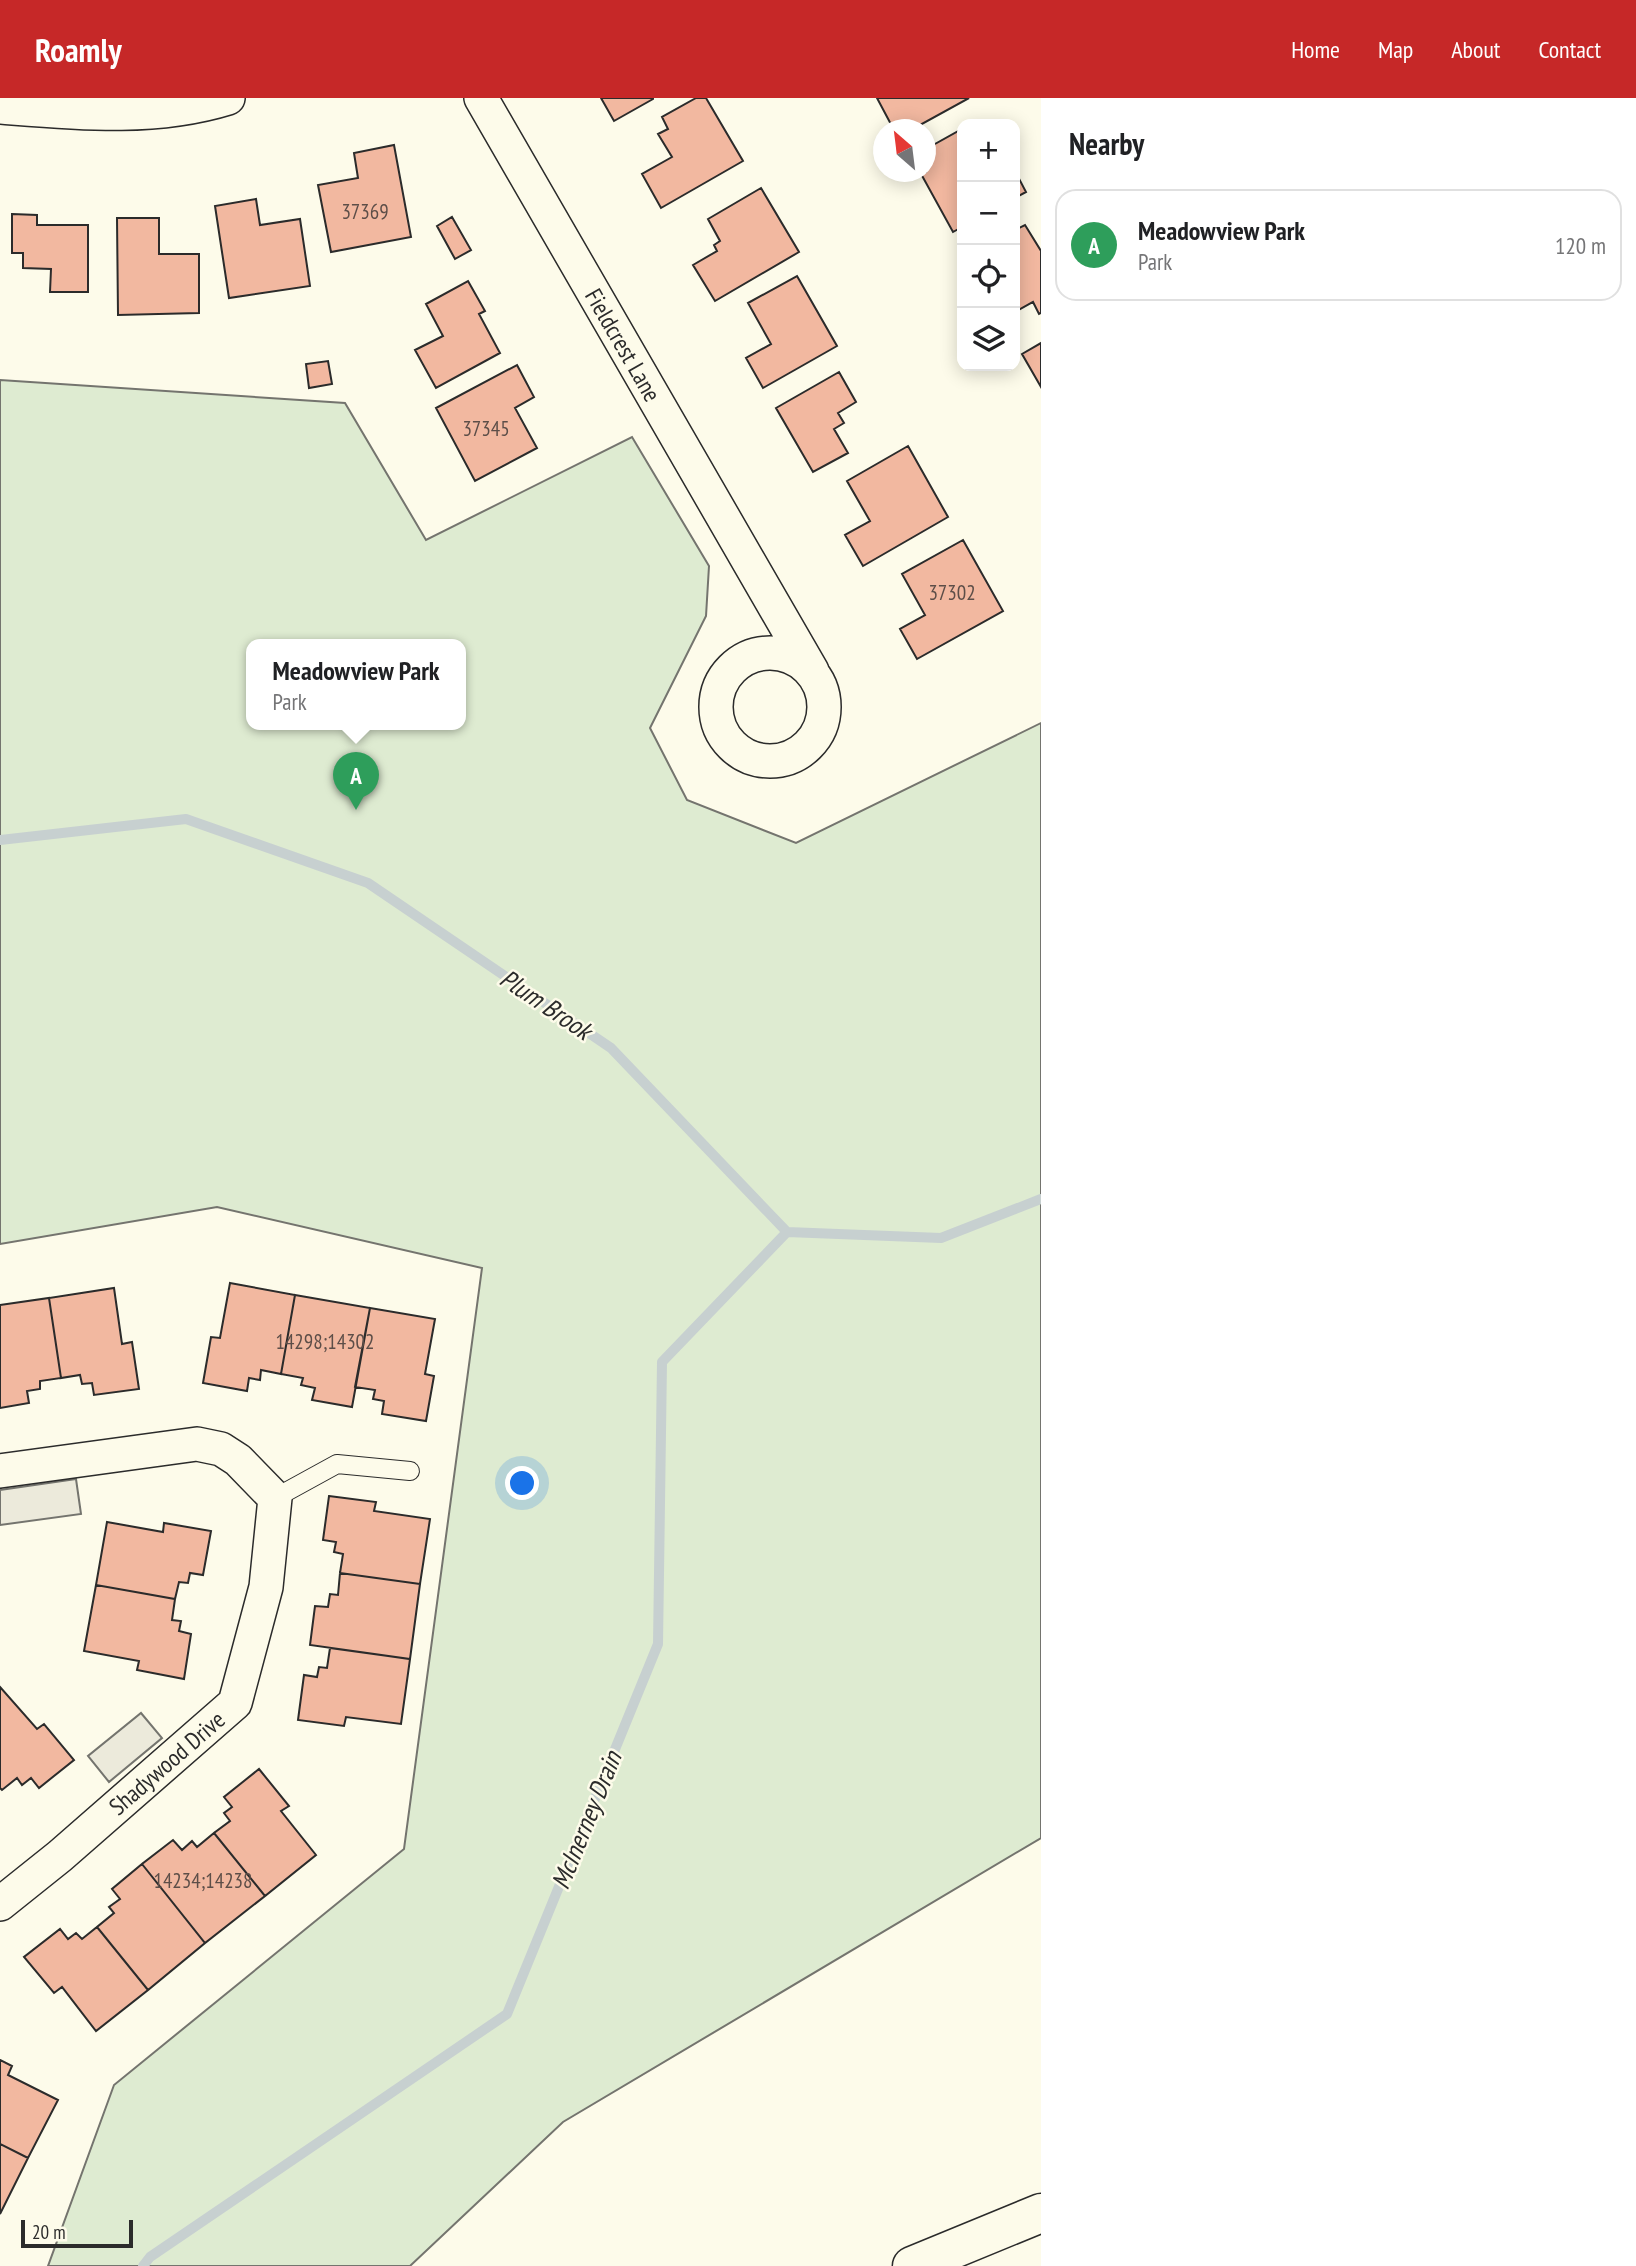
<!DOCTYPE html>
<html lang="en">
<head>
<meta charset="utf-8">
<style>
	body { margin:0; font-family:"PT Sans Narrow",sans-serif; background:#f6f6f6; color:#202124 }
	.controls { position:absolute; right:21px; top:21px; display:grid; overflow:hidden; border-radius:14px; box-shadow:0 4px 18px #0003 }
	.controls button { width:63px; height:63px; display:grid; place-items:center; padding:0; border:0; border-bottom:2px solid #e0e0e0; background:#fff; color:#202124; font:35px sans-serif }
	.compass { position:absolute; left:873px; top:21px; width:63px; height:63px; border-radius:50%; background:#fff; box-shadow:0 4px 18px #0003; rotate:332deg }
	.scale { position:absolute; left:21px; bottom:18px; width:112px; box-sizing:border-box; padding-left:7px; border:4px solid #2b2b2b; border-top:0; font-size:19px; line-height:24px; white-space:nowrap; color:#2b2b2b; -webkit-text-stroke:5px #fdfbea; paint-order:stroke }
	.you { position:absolute; left:523px; top:1386px; width:24px; height:24px; margin:-18px; border:5px solid #fff; border-radius:50%; background:#1a73e8; box-shadow:0 0 0 10px #1a73e833 }
	.badge { display:grid; place-items:center; width:46px; height:46px; border-radius:50%; background:#c62828; color:#fff; font-size:23px; font-weight:700 }
	.pin { position:absolute; translate:-50% -58px; filter:drop-shadow(0 2px 4px #0008) }
	.pin::after { content:''; position:absolute; top:37px; width:24px; height:21px; background:inherit; clip-path:polygon(0 0,100% 0,50% 100%) }
	.popup { position:absolute; left:246px; top:541px; width:220px; height:91px; box-sizing:border-box; display:grid; place-content:center; border-radius:14px; background:#fff; filter:drop-shadow(0 2px 5px #0005); font-size:23px; white-space:nowrap; color:#757577 }
	.popup b { font-size:26px; color:#202124 }
	.popup::after { content:''; position:absolute; left:50%; top:100%; margin-left:-14px; border:14px solid transparent; border-top-color:#fff }
	.list { margin:0; padding:0; list-style:none }
	h2 { display:flex; justify-content:space-between; align-items:center; height:91px; margin:0; padding:0 28px; font-size:30px }
	h2 small { font-size:23px; font-weight:400; color:#757577 }
	.list li { display:grid; grid-template-columns:46px 1fr auto; gap:21px; align-items:center; box-sizing:border-box; height:112px; margin:0 14px 14px; padding:0 14px; border:2px solid #e0e0e0; border-radius:21px }
	.list b { display:block; font-size:26px; white-space:nowrap }
	.list p { margin:0; font-size:23px; white-space:nowrap; color:#757577 }
	.list em { font-size:23px; font-style:normal; color:#757577 }
	.icon { flex:none; width:38px; height:38px; fill:none; stroke:currentColor; stroke-width:2; stroke-linecap:round; stroke-linejoin:round }
	.map { position:relative; flex:none; width:1041px; height:2168px; overflow:hidden }
	header { display:flex; align-items:center; gap:42px; box-sizing:border-box; height:98px; padding:0 35px; background:#c62828; color:#fff }
	header strong { font-size:33px }
	nav { display:flex; gap:38px; margin-inline-start:auto; font-size:24px }
	main { display:flex }
	aside { flex:1; background:#fff }
	.map>svg:first-child { display:block }
	.green { fill:#deebd1; stroke:#74746e; stroke-width:2; fill-rule:evenodd }
	.parking { fill:#eceadb; stroke:#74746e; stroke-width:2 }
	.lines { fill:none; stroke-linecap:round; stroke-linejoin:round }
	.stream { stroke:#c7d0d0; stroke-width:10 }
	.building { fill:#f2b8a0; stroke:#2b2b2b; stroke-width:2 }
	.service-casing { stroke:#2b2b2b; stroke-width:20 }
	.minor-casing { stroke:#2b2b2b; stroke-width:36 }
	.primary-casing { stroke:#2b2b2b; stroke-width:41 }
	.service { stroke:#fdfbea; stroke-width:18 }
	.minor { stroke:#fdfbea; stroke-width:33 }
	.primary { stroke:#fdfbea; stroke-width:38 }
	.labels { text-anchor:middle; dominant-baseline:central; stroke-width:5; stroke-linejoin:round; paint-order:stroke }
	.number-label { font-size:21px; fill:#5d4e48 }
	.street-label { font-size:24px; fill:#2b2b2b; stroke:#fdfbea }
	.water-label { font-size:26px; font-style:italic; fill:#2b2b2b; stroke:#fdfbea }
</style>
</head>
<body>
<header>
<strong>Roamly</strong>
<nav><a>Home</a><a>Map</a><a>About</a><a>Contact</a></nav>
</header>
<main>
<div class="map">
<svg width="1041" height="2168" viewBox="0 0 1041 2168">
	<rect width="100%" height="100%" fill="#fdfbea"/>
	<path class="green" d="M0,282l345,23 81,137 206,-103 77,129 -3,50 -56,112 37,72 109,43 245,-120v1115l-478,284 -153,144h-362l66,-181 290,-236 78,-581 -265,-61 -217,37zM251,546h210v80h-210z"/>
	<path class="parking" d="M76,1381l5,35 -81,11v-35z
		M141,1615l21,25 -53,44 -21,-26z"/>
	<g class="lines">
		<path class="stream" d="M0,742l186,-21 182,64 243,165 176,184 154,6 100,-39
			M143,2168l7,-9 357,-243 151,-370 4,-282 125,-130"/>
	</g>
	<path class="building" d="M601,0h52v1l-39,22z
		M696,0h10l37,63 -82,47 -19,-34 30,-17 -14,-23 10,-5 -6,-12z
		M877,0h92l-58,32h-17z
		M962,31v98l-9,5 -33,-60h6v-23z
		M394,47l17,92 -80,15 -13,-67 40,-7 -4,-25z
		M1015,73l11,21 -11,6z
		M761,90l38,64 -84,49 -22,-36 24,-14 -3,-6 6,-4 -12,-22z
		M256,101l4,26 40,-6 10,67 -81,12 -14,-92z
		M12,116l25,1v10h51v67h-38l1,-23 -28,-1v-15h-11z
		M452,119l19,33 -16,9 -18,-33z
		M117,120h42v36h40v59l-81,2z
		M1025,127l16,26v62l-2,1 -6,-12 -18,10v-82z
		M797,178l40,70 -74,42 -17,-30 25,-14 -23,-41z
		M468,183l17,30 -6,3 21,39 -64,35 -21,-38 28,-14 -17,-32z
		M1041,245v44l-19,-33z
		M328,263l4,23 -23,4 -3,-24z
		M517,267l17,32 -19,11 22,40 -62,33 -39,-73z
		M839,274l17,30 -18,11 6,10 -10,6 14,24 -35,19 -37,-64z
		M908,348l40,71 -85,49 -18,-31 25,-14 -23,-40z
		M963,442l40,71 -86,48 -17,-30 25,-14 -23,-41z
		M230,1185l65,12 -14,79 -20,-4 -1,10 -11,-2 -2,13 -44,-8 8,-46 9,1z
		M114,1190l8,56 10,-2 7,47 -45,6 -2,-12 -10,1 -2,-9 -19,3 -12,-80z
		M295,1197l75,13 -18,99 -40,-7 3,-12 -14,-3 2,-7 -22,-4z
		M49,1200l12,80 -21,3v8l-13,2 2,12 -29,5v-103z
		M370,1210l65,11 -10,55 9,2 -8,45 -44,-7 2,-13 -11,-2 2,-9 -20,-3z
		M329,1398l47,6 -2,9 56,8 -10,65 -80,-11 3,-19 -9,-2 2,-10 -13,-2z
		M107,1424l56,10 1,-9 47,8 -8,44 -13,-2 -2,10 -9,-1 -4,17 -79,-14z
		M340,1475l80,11 -10,75 -100,-14 5,-39 13,1 2,-13 8,1z
		M96,1487l79,14 -3,21 9,1 -2,10 12,3 -7,45 -47,-9 2,-9 -55,-10z
		M330,1550l80,11 -9,65 -55,-7 -2,9 -46,-6 6,-45 13,2 2,-10 8,1z
		M0,1589l37,42 7,-5 30,36 -35,28 -8,-10 -9,7 -5,-7 -15,12 -2,-2z
		M259,1671l30,37 -8,5 35,44 -51,41 -51,-63 16,-12 -6,-8 8,-6 -8,-10z
		M214,1735l51,63 -60,47 -63,-79 31,-24 9,10 10,-9 5,6z
		M142,1766l63,79 -57,47 -51,-63 17,-14 -5,-6 11,-8 -8,-10z
		M97,1829l51,63 -52,41 -34,-44 -8,6 -30,-36 36,-28 8,10 8,-6 6,6z
		M0,1962l12,6 -4,9 50,25 -30,58 -28,-14z
		M0,2046l28,14 -28,56z"/>
	<g class="lines">
		<g class="service-casing">
			<path id="service" d="M275,1400l62,-34 73,7"/>
		</g>
		<g class="minor-casing">
			<path id="minor" d="M481,0l331,573
				M0,9c76,6 154,14 228,-9
				M716 609a54 54 0 1 1 108 0a54 54 0 1 1-108 0Z
				M0,1373l197,-27 24,5 17,11 37,38 -9,89 -31,116 -175,153 -60,48"/>
		</g>
		<g class="primary-casing">
			<path id="primary" d="M912,2168l129,-53"/>
		</g>
		<use href="#service" class="service"/>
		<use href="#minor" class="minor"/>
		<use href="#primary" class="primary"/>
	</g>
	<g class="labels">
		<g class="number-label">
			<text x="365" y="113">37369</text>
			<text x="486" y="330">37345</text>
			<text x="952" y="494">37302</text>
			<text x="325" y="1243">14298;14302</text>
			<text x="203" y="1782">14234;14238</text>
		</g>
		<g class="street-label">
			<text transform="translate(623 247) rotate(60)">Fieldcrest Lane</text>
			<text transform="translate(167 1665) rotate(-41)">Shadywood Drive</text>
		</g>
		<g class="water-label">
			<text transform="translate(546 906) rotate(34)">Plum Brook</text>
			<text transform="translate(586 1722) rotate(-68)">McInerney Drain</text>
		</g>
	</g>
</svg>
<div class="controls">
<button>+</button>
<button>−</button>
<button><svg class="icon" aria-label="locate" viewBox="0 0 24 24"><circle cx="12" cy="12" r="6"/><path d="M12 2v4M12 18v4M2 12h4M18 12h4"/></svg></button>
<button><svg class="icon" aria-label="layers" viewBox="0 0 24 24"><path d="M12 4l9 5-9 5-9-5zM3 14l9 5 9-5"/></svg></button>
</div>
<svg class="compass" viewBox="-18 -18 36 36"><path d="M0-13l5 13h-10z" fill="#e53935"/><path d="M0 13l5-13h-10z" fill="#757577"/></svg>
<div class="scale">20 m</div>
<div class="you"></div>
<div class="pin badge" style="left:356px;top:712px;background:#2e9e5b">A</div>
<div class="popup"><b>Meadowview Park</b>Park</div>
</div>
<aside>
<h2>Nearby<small></small></h2>
<ul class="list">
<li><span class="badge" style="background:#2e9e5b">A</span><div><b>Meadowview Park</b><p>Park</p></div><em>120 m</em></li>
</ul>
</aside>
</main>
</body>
</html>
